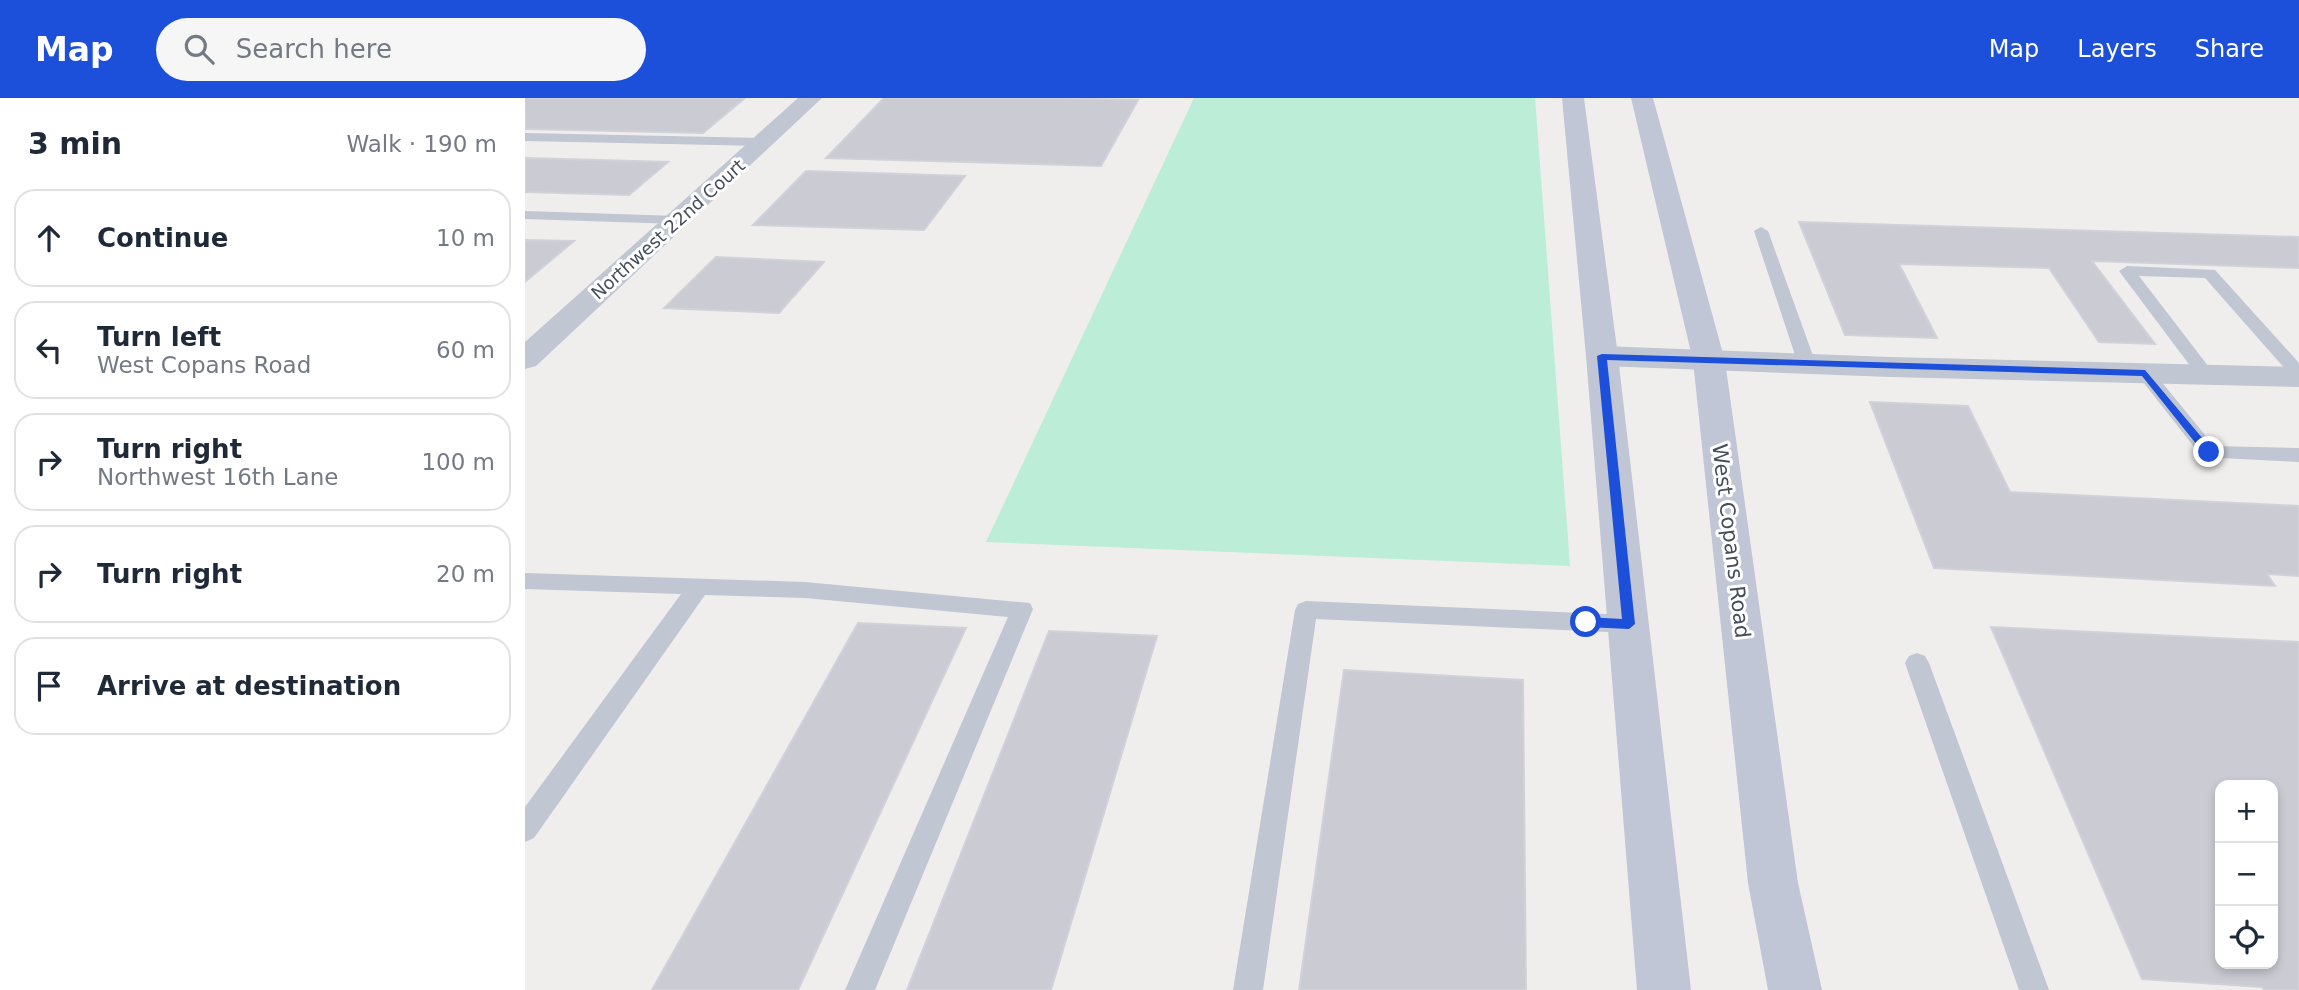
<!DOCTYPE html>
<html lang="en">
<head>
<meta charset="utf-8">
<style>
	body { margin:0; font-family:"DejaVu Sans",sans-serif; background:#f6f6f7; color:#1f2937 }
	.controls { position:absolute; right:21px; bottom:21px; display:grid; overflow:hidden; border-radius:14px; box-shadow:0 4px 10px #0003 }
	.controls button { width:63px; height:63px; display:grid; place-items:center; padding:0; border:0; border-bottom:2px solid #e0e1e3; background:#fff; color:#1f2937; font:35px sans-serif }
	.stop { position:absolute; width:21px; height:21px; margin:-16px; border:5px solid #1c4fda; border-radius:50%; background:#fff }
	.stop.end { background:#1c4fda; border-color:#fff; box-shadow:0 2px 7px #0008 }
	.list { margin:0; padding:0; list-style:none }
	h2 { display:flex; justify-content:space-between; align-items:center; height:91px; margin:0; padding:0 28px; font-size:30px }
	h2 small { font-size:23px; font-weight:400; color:#747a83 }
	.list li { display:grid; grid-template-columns:46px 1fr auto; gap:21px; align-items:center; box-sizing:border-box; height:98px; margin:0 14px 14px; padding:0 14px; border:2px solid #e0e1e3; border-radius:21px }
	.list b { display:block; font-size:26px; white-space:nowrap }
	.list p { margin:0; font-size:23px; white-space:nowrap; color:#747a83 }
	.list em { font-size:23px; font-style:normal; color:#747a83 }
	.icon { flex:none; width:38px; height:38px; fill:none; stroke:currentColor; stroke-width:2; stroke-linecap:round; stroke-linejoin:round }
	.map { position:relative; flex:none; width:1774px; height:892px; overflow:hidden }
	header { display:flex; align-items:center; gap:42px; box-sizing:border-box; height:98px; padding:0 35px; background:#1c4fda; color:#fff }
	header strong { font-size:33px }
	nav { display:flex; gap:38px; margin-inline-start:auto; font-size:24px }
	.search { width:490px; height:63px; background:#f6f6f7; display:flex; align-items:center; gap:18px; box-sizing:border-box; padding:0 24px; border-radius:38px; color:#747a83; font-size:26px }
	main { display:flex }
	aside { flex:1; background:#fff }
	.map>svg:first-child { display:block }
	.green { fill:#bbedd7 }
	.building { fill:#cacbd3; stroke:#d1d2d9; stroke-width:2; fill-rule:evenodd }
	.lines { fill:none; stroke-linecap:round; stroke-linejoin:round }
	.service { fill:#c0c6d2; fill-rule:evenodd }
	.minor { fill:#c0c6d2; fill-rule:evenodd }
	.secondary { fill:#c0c6d6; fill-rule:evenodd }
	.route { fill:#1c4fda }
	.labels { text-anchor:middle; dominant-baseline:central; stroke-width:6; stroke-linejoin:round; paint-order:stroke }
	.far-street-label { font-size:18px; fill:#464d5a; stroke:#fff }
	.street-label { font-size:21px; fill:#464d5a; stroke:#fff }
</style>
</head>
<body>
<header>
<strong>Map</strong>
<div class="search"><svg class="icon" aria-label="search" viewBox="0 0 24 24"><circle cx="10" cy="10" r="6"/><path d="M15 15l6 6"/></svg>Search here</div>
<nav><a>Map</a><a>Layers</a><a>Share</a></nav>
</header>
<main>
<aside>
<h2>3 min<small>Walk · 190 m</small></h2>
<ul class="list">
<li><svg class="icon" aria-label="ahead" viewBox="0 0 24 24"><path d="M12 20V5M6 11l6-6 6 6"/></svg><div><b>Continue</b></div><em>10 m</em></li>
<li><svg class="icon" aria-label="left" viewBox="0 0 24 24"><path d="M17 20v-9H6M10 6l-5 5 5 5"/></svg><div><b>Turn left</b><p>West Copans Road</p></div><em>60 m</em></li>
<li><svg class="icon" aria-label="right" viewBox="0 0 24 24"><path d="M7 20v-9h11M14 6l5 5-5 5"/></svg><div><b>Turn right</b><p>Northwest 16th Lane</p></div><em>100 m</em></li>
<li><svg class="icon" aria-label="right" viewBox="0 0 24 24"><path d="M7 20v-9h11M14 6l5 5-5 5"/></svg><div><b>Turn right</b></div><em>20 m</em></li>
<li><svg class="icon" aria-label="arrive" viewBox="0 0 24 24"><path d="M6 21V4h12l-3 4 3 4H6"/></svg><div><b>Arrive at destination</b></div></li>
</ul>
</aside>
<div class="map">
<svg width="1774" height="892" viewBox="0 0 1774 892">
	<rect width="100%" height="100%" fill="#f0eded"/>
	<path class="green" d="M669,0h341l35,468 -584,-24z"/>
	<path class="building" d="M0,0h220l-42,35 -178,-4z
		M359,0h169l85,2 -37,66 -275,-8z
		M0,60l143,4 -39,33 -104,-3z
		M281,73l159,5 -41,54 -171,-5z
		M1274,124l500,15v31l-207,-7 63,83 -56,-2 -50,-74 -150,-4 38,74 -92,-3z
		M0,142l49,1 -49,41z
		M191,159l108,5 -45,51 -115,-5z
		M1345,304l98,4 42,86 289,14v70l-32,-2 8,12 -341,-18z
		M333,525l108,5 -168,362h-146z
		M1466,529l308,15v348h-35l-2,-3 -120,-8zM1695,687h53v179h-53z
		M524,533l108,5 -106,354h-144z
		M819,572l179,10 3,310h-227z"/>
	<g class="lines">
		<path class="service" d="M0,35l238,5 7,4 -7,4 -238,-5z
			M0,113l153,5 7,4 -7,4 -153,-5z
			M1236,129l7,4 48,133 -3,4 -6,1 -9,-5 -44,-133z
			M1602,168l88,4 84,93v17l-6,-2 -88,-100 -66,-2 76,99 -9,6 -6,-2 -81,-108z
			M1620,269l6,2 63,77 85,2v14l-97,-5 -66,-84z
			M0,475l280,9 225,21 3,6 -158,381h-30l163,-373 -203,-19 -100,-3 -171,243 -9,4v-35l156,-213 -156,-5z
			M781,503l323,14 8,3 3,6 -3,6 -8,3 -313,-14 -53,371h-30l62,-380 3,-6z
			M1392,555l8,3 4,7 120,327h-30l-114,-327 4,-7z"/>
		<path class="minor" d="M273,0h24l-286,268 -11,3v-27z
			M1077,248l288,11 409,10v20l-409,-10 -288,-11 -11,-3 -5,-7 5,-7z"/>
		<path class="secondary" d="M1037,0h22l34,258 73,634h-54l-51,-634z
			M1106,0h22l72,263 73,522 24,107h-54l-20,-107 -55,-522z"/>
	</g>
	<path class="route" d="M1077,256l543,16 69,82 -9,3 -63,-79 -535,-16 28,264 -6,5 -43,-2 -6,-5 6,-5 36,2 -25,-263z"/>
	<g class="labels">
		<g class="far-street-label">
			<text transform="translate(143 131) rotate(-42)">Northwest 22nd Court</text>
		</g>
		<g class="street-label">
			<text transform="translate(1206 443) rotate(83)">West Copans Road</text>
		</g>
	</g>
</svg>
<div class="controls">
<button>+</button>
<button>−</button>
<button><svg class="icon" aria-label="locate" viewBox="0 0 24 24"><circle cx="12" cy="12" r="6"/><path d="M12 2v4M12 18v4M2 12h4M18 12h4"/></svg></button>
</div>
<div class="stop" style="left:1061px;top:524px"></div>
<div class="stop end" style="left:1684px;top:354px"></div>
</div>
</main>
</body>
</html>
